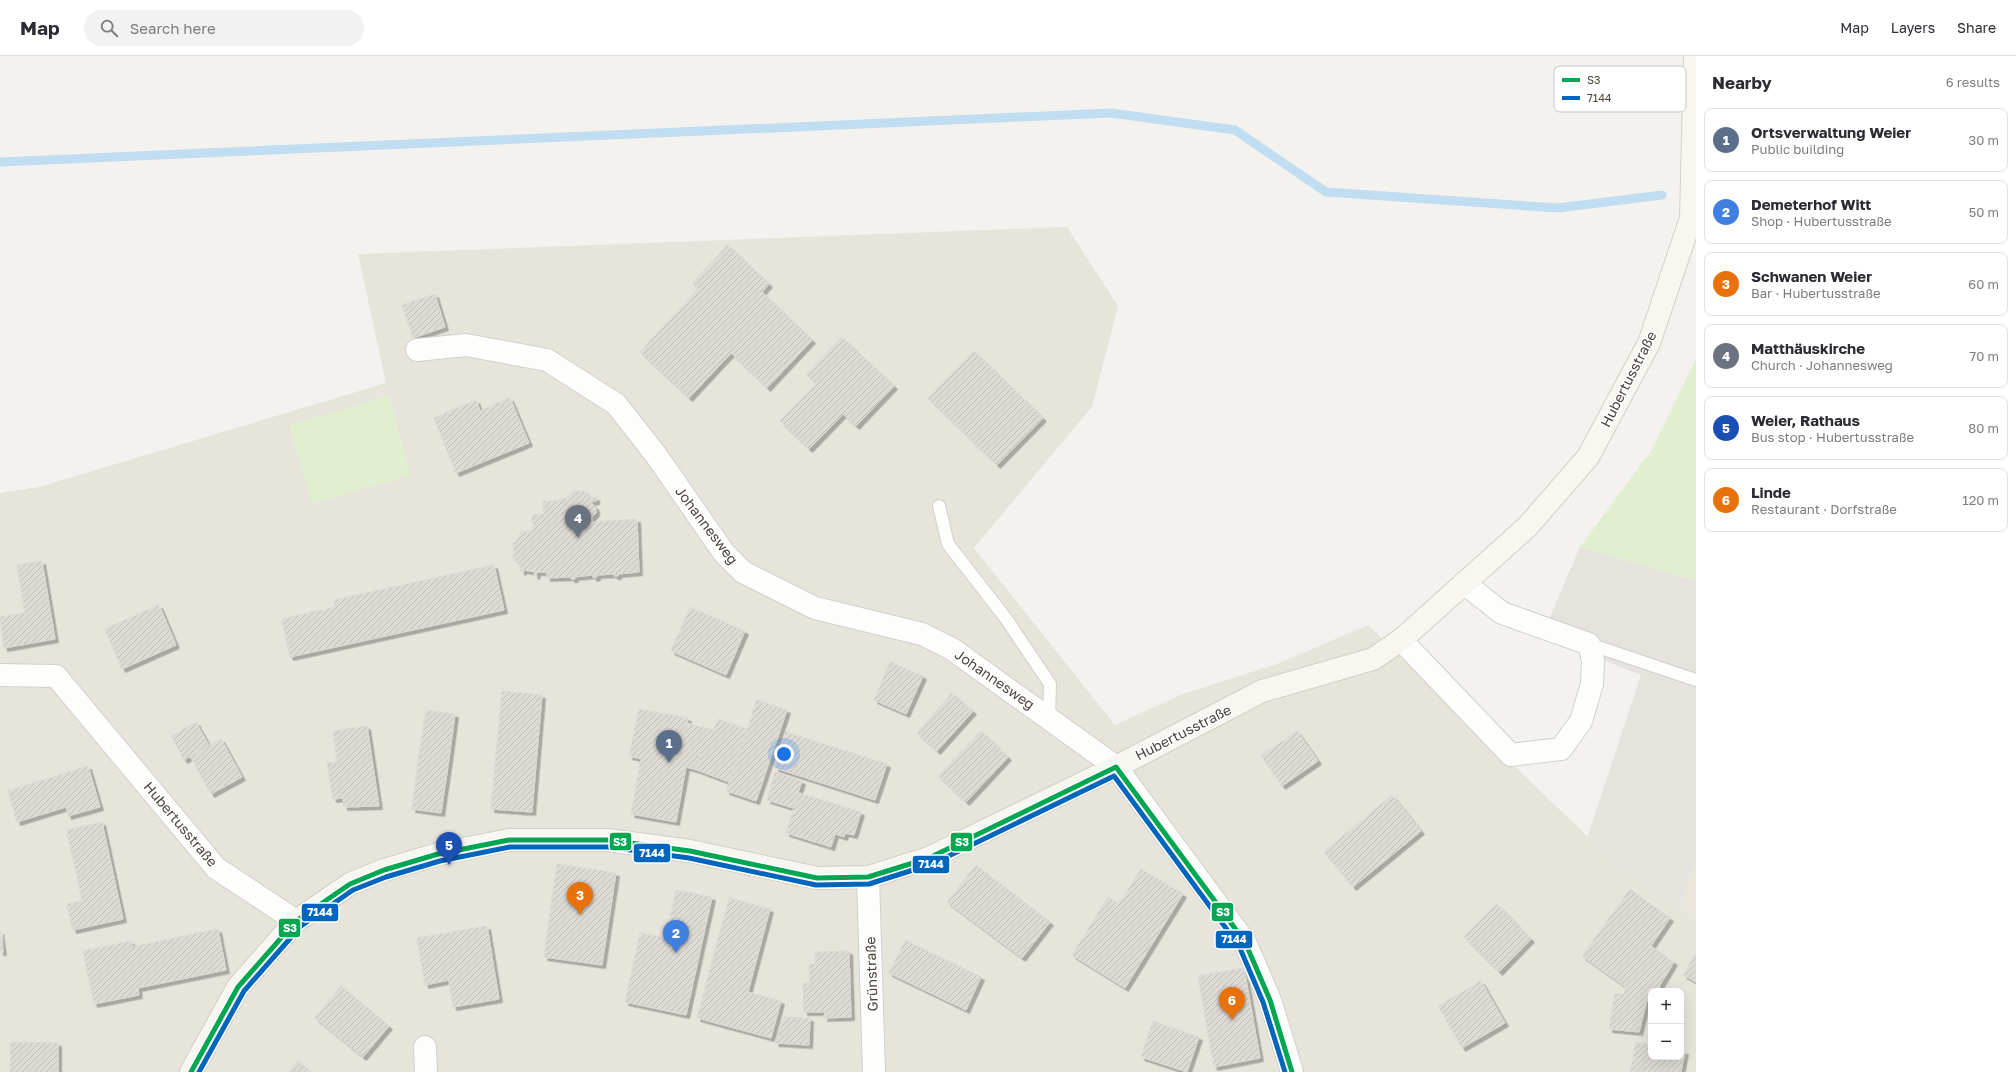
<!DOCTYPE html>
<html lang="en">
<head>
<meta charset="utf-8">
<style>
	body { margin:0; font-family:"Golos Text",sans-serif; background:#f2f2f3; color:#2b2b33 }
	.controls { position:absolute; right:12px; bottom:12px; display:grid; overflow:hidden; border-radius:8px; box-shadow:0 4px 16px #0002 }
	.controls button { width:36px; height:36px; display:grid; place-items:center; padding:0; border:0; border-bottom:1px solid #e1e1e2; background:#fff; color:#2b2b33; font:20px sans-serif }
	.you { position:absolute; left:784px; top:698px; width:14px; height:14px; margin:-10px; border:3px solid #fff; border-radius:50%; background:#1a73e8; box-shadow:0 0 0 6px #1a73e833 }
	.badge { display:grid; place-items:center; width:26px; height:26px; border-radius:50%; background:#b45309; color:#fff; font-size:13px; font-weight:700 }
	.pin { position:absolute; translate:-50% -33px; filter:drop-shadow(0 1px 2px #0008) }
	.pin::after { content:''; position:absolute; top:21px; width:14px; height:12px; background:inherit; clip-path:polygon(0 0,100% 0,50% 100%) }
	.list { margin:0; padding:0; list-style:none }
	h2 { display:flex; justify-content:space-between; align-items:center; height:52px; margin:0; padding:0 16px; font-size:17px }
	h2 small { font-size:13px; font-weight:400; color:#7c7c81 }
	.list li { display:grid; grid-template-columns:26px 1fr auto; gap:12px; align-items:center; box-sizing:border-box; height:64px; margin:0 8px 8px; padding:0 8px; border:1px solid #e1e1e2; border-radius:8px }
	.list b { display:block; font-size:15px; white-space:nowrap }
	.list p { margin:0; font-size:13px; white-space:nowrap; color:#7c7c81 }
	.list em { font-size:13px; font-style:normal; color:#7c7c81 }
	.icon { flex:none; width:22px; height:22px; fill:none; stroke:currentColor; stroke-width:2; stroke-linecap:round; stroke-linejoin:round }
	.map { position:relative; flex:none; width:1696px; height:1016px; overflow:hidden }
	header { display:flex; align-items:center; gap:24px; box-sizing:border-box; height:56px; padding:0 20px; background:#fff; border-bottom:1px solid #e1e1e2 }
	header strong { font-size:19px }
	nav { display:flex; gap:22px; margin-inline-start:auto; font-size:14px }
	.search { width:280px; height:36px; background:#f2f2f3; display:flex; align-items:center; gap:10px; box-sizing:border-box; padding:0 14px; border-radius:22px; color:#7c7c81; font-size:15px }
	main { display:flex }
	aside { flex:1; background:#fff }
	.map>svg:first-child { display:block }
	.residential { fill:#e7e4dc; fill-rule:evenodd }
	.education { fill:#eae5da }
	.pitch { fill:#e1eecf }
	.parking { fill:#e6e3df }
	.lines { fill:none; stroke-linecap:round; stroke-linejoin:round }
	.stream { stroke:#c0ddf1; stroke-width:9 }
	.building { fill:url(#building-hatch); stroke:#dcd9d4; filter:url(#shadow) }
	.lane-casing { stroke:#d2d0cb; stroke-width:14 }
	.street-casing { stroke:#d2d0cb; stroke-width:24 }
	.secondary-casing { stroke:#d3cfc5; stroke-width:24 }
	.lane { stroke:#fdfdfc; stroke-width:12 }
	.street { stroke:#fdfdfc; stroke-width:22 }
	.secondary { stroke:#f7f6f1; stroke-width:22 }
	.bus-1-casing { stroke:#fff; stroke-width:8 }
	.bus-2-casing { stroke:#fff; stroke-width:8 }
	.bus-1 { stroke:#00a651; stroke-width:5 }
	.bus-2 { stroke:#0065bd; stroke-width:5 }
	.labels { text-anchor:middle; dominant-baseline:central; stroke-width:3; stroke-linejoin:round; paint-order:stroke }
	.street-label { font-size:14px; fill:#4b4439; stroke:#fff }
	.key { fill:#fff; stroke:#c9c7c4; stroke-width:1 }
	.key-label { font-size:11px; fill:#4b4439 }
	.line-badge { stroke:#fff; stroke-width:1.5 }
	.badge-label { font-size:11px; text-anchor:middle; font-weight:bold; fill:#fff }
</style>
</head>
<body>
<header>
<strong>Map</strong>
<div class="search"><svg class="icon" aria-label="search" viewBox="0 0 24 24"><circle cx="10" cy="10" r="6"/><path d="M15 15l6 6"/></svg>Search here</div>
<nav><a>Map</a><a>Layers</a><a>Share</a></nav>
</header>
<main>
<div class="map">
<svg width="1696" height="1016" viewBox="0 0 1696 1016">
	<defs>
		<pattern id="building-hatch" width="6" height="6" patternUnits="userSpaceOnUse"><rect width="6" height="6" fill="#dedbd6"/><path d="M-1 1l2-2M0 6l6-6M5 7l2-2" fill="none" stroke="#c0bdb8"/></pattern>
		<filter id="shadow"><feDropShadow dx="3.5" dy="3.5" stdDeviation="0" flood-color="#0004"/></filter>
	</defs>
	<rect width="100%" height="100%" fill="#f4f2ee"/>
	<path class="residential" d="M1067,171l51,79 -26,101 -118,141 141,177 65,-30 97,-31 91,-39 249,240 79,53v154h-1696v-579l39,-6 347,-104 -28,-129zM1651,935h30v66h-30z"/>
	<path class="education" d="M1696,802v60l-16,-10z"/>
	<path class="pitch" d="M1696,303v222l-116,-34 71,-96z
		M389,340l22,79 -99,29 -23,-79z"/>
	<path class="parking" d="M1580,491l116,34v277l-16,50 -63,-43 -30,-27 54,-163 -99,-39z"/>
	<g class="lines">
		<path class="stream" d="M0,106l1111,-49 124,17 91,62 232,16 104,-13"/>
	</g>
	<path class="building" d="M728,189l41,39 -7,8 50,48 -45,48 -36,-35 -42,45 -49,-46 58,-63 -6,-6z
		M435,238l10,33 -32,11 -11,-33z
		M842,281l52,49 -38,40 -13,-12 -34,35 -29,-28 36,-37 -10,-10z
		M974,295l69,67 -46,47 -69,-67z
		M510,342l19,45 -73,30 -22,-55 42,-18 4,11z
		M573,435h11l6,7 6,-1v4l-5,1 5,6v5l-4,4v5l45,-3 2,53 -21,2v2h-4v-2l-17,1v2l-4,1v-3l-19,2 1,2h-4v-2l-24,1v-6h-10l-1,4 -2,-1 1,-3 -11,-2 -2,2 -2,-2 2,-2 -10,-11 2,-1 -1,-14 2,1 7,-13 1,2 9,-2 2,-5 -2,-2v-8l12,-1 -1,-13h16v-2l8,-1z
		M42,505l13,78 -51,9 -4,-31 25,-4 -8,-48z
		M494,509l10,45 -214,47 -8,-38 53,-12 -1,-7z
		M159,549l17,40 -54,24 -17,-40z
		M690,551l55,24 -19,44 -55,-24z
		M890,606l33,14 -17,38 -32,-14z
		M502,635l40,4 -10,117 -41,-3z
		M952,637l21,18 -36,40 -20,-18z
		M757,644l30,10 -31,91 -30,-10z
		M639,653l49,9 -7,31 19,5 -3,16 -11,-3 -10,55 -45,-8 10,-55 -12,-3z
		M426,654l29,4 -6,45 -30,-4z
		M718,663l29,10 -18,53 -32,-12 3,-16 -19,-5 6,-26 26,7z
		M196,666l13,24 -25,14 -13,-24z
		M367,670l12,80 -35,1 -1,-9 -10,1 -6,-36 10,-1 -4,-31z
		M981,675l27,26 -42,45 -28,-26z
		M1297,675l21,30 -36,25 -21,-30z
		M786,676l101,32 -12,36 -100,-32z
		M221,683l21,38 -31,17 -21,-38z
		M419,699l30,4 -8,54 -29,-4z
		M88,710l12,41 -32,9 -2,-9 -49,15 -9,-31z
		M775,716l27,9 -9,27 -26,-8z
		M799,737l62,19 -7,23 -9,-2 -1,4 -9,-3 -4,13 -45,-14z
		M1392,739l29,36 -68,56 -29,-35z
		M102,766l21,97 -50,11 -6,-26 15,-3 -15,-71z
		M557,808l59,9 -14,92 -58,-8z
		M976,809l74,57 -28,36 -75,-56z
		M1141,813l42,25 -58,94 -53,-33 36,-58 11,7z
		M1630,833l40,29 -19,28 23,16 -15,25 5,4h-13v7l-3,-2 -9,36 -30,-3 6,-36 9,1 2,-7 -44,-31z
		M676,834l36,7 -26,118 -61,-13 15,-69 26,5z
		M729,842l41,11 -22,83 33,9 -10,37 -74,-20z
		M1497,848l34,35 -32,33 -35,-35z
		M487,870l12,73 -46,8 -4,-27 -24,5 -8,-47z
		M218,873l8,41 -88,18 1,7 -45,9 -11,-53 48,-10 1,6z
		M0,875l3,21h-3z
		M905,884l76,37 -15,33 -77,-37z
		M849,895l2,66 -27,1 1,-6h-21l-1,-29h7l-1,-18 6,-1v-12z
		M1696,897v29l-13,-7z
		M1244,912l16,90 -46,9 -16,-91z
		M1481,925l24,42 -43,25 -24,-42z
		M341,930l48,40 -26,31 -48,-39z
		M784,961l26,1 -1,27 -34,-2z
		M1153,965l46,16 -12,35 -46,-15z
		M11,986l47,1v29h-48z
		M1636,986l15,3v12h30v-6h4l-4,21h-51z
		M298,1005l13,11h-22z"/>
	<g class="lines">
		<g class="lane-casing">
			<path id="lane" d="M939,450l9,38 59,76 43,64 -1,34
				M1589,588l107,36"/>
		</g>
		<g class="street-casing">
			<path id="street" d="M417,294l49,-5 81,15 69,44 40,51 68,98 19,19 72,36 107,26 30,15 164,118 129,175 25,58 22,72
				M1401,584l110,115 50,-6 20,-28 11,-37 1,-23 -4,-17 -87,-31 -38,-30
				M0,619l56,1 160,192 80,53
				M868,821l6,195
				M425,991l1,25"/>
		</g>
		<g class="secondary-casing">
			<path id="secondary" d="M191,1016l47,-85 58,-66 54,-37 34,-14 54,-16 71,-14h99l82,11 127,27 51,-1 61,-19 187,-91 146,-76 111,-32 28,-19 126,-113 61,-70 61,-114 42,-125 4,-162"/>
		</g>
		<use href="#lane" class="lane"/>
		<use href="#street" class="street"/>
		<use href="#secondary" class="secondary"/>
		<g class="bus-1-casing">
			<path id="bus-1" d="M191,1016l47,-85 58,-66 54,-37 34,-14 54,-16 71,-14h99l82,11 127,27 51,-1 61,-19 187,-91 129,175 25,58 22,72"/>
		</g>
		<g class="bus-2-casing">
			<path id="bus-2" d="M199,1016l45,-81 57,-65 52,-36 33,-13 54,-16 70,-14h98l81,11 127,27 53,-1 63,-20 182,-88 125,170 24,56 22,70"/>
		</g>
		<use href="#bus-1" class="bus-1"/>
		<use href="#bus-2" class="bus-2"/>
	</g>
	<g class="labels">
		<g class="street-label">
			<text transform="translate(1628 323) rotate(-63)">Hubertusstraße</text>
			<text transform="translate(707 469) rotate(53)">Johannesweg</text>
			<text transform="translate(995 623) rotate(35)">Johannesweg</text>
			<text transform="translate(1183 676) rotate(-27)">Hubertusstraße</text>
			<text transform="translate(181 768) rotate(50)">Hubertusstraße</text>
			<text transform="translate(871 918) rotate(-92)">Grünstraße</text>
		</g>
	</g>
	<rect x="1554" y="10" width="132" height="46" rx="6" class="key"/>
	<rect x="1562" y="22" width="18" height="4" fill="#00a651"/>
	<rect x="1562" y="40" width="18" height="4" fill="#0065bd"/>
	<g class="key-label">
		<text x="1587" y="28">S3</text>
		<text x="1587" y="46">7144</text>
	</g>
	<g class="line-badge">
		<rect x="609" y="776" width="23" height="19" rx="4" fill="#00a651"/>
		<rect x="950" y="776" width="23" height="20" rx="4" fill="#00a651"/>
		<rect x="633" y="787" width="38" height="20" rx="4" fill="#0065bd"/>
		<rect x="912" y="799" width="38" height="19" rx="4" fill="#0065bd"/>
		<rect x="1211" y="846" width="23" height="20" rx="4" fill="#00a651"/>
		<rect x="301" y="847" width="38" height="19" rx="4" fill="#0065bd"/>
		<rect x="278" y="862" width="23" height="20" rx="4" fill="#00a651"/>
		<rect x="1215" y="874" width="38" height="19" rx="4" fill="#0065bd"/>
	</g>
	<g class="badge-label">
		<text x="620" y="790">S3</text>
		<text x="962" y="790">S3</text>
		<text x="652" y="801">7144</text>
		<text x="931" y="812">7144</text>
		<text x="1223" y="860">S3</text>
		<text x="320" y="860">7144</text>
		<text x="290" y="876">S3</text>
		<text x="1234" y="887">7144</text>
	</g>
</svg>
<div class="controls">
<button>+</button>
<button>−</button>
</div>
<div class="you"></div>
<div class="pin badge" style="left:669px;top:707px;background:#5c6f8a">1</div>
<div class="pin badge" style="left:676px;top:897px;background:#3f7fe0">2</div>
<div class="pin badge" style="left:580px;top:859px;background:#e8710a">3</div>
<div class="pin badge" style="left:578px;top:482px;background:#6b7280">4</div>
<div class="pin badge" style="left:449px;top:809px;background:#1a4fb4">5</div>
<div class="pin badge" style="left:1232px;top:964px;background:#e8710a">6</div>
</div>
<aside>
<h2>Nearby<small>6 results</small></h2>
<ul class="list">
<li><span class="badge" style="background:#5c6f8a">1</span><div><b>Ortsverwaltung Weier</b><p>Public building</p></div><em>30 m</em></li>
<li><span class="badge" style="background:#3f7fe0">2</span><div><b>Demeterhof Witt</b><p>Shop · Hubertusstraße</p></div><em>50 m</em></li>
<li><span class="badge" style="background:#e8710a">3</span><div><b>Schwanen Weier</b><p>Bar · Hubertusstraße</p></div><em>60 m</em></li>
<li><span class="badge" style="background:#6b7280">4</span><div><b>Matthäuskirche</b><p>Church · Johannesweg</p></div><em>70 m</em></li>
<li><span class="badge" style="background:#1a4fb4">5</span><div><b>Weier, Rathaus</b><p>Bus stop · Hubertusstraße</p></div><em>80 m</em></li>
<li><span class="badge" style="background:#e8710a">6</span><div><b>Linde</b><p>Restaurant · Dorfstraße</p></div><em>120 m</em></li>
</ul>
</aside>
</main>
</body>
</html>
